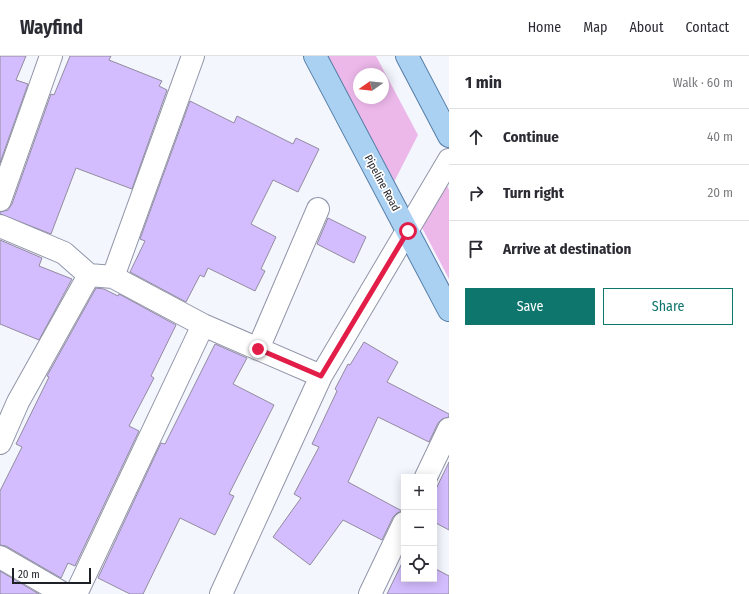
<!DOCTYPE html>
<html lang="en">
<head>
<meta charset="utf-8">
<style>
	body { margin:0; font-family:"Fira Sans Condensed",sans-serif; background:#f2f2f3; color:#2b2b33 }
	.controls { position:absolute; right:12px; bottom:12px; display:grid; overflow:hidden; border-radius:0px; box-shadow:0 2px 10px #0003 }
	.controls button { width:36px; height:36px; display:grid; place-items:center; padding:0; border:0; border-bottom:1px solid #e1e1e2; background:#fff; color:#2b2b33; font:20px sans-serif }
	.compass { position:absolute; left:353px; top:12px; width:36px; height:36px; border-radius:50%; background:#fff; box-shadow:0 2px 10px #0003; rotate:256deg }
	.scale { position:absolute; left:12px; bottom:10px; width:79px; box-sizing:border-box; padding-left:4px; border:2px solid #1e2027; border-top:0; font-size:11px; line-height:14px; white-space:nowrap; color:#1e2027; -webkit-text-stroke:3px #fff; paint-order:stroke }
	.stop { position:absolute; width:12px; height:12px; margin:-9px; border:3px solid #e11d48; border-radius:50%; background:#fff }
	.stop.end { background:#e11d48; border-color:#fff; box-shadow:0 1px 4px #0008 }
	.list { margin:0; padding:0; list-style:none }
	h2 { display:flex; justify-content:space-between; align-items:center; height:52px; margin:0; padding:0 16px; font-size:17px }
	h2 small { font-size:13px; font-weight:400; color:#7c7c81 }
	.list li { display:grid; grid-template-columns:26px 1fr auto; gap:12px; align-items:center; box-sizing:border-box; height:56px; padding:0 16px; border-top:1px solid #e1e1e2 }
	.list b { display:block; font-size:15px; white-space:nowrap }
	.list em { font-size:13px; font-style:normal; color:#7c7c81 }
	.actions { display:flex; gap:8px; padding:12px 16px }
	.actions a { flex:1; padding:9px 0; border:1px solid #0f766e; border-radius:0px; text-align:center; font-size:14px; color:#0f766e }
	.actions .main { background:#0f766e; color:#fff }
	.icon { flex:none; width:22px; height:22px; fill:none; stroke:currentColor; stroke-width:2; stroke-linecap:round; stroke-linejoin:round }
	.map { position:relative; flex:none; width:449px; height:538px; overflow:hidden }
	header { display:flex; align-items:center; gap:24px; box-sizing:border-box; height:56px; padding:0 20px; background:#fff; border-bottom:1px solid #e1e1e2 }
	header strong { font-size:19px }
	nav { display:flex; gap:22px; margin-inline-start:auto; font-size:14px }
	main { display:flex }
	aside { flex:1; background:#fff }
	.map>svg:first-child { display:block }
	.green { fill:#ecb8ea; fill-rule:evenodd }
	.building { fill:#d4bdfe; stroke:#928b9e }
	.lines { fill:none; stroke-linecap:round; stroke-linejoin:round }
	.minor-casing { stroke:#9095a8; stroke-width:24 }
	.major-casing { stroke:#557ea6; stroke-width:24 }
	.minor { stroke:#fff; stroke-width:22 }
	.major { stroke:#aad0f2; stroke-width:22 }
	.route { stroke:#e11d48; stroke-width:5 }
	.labels { text-anchor:middle; dominant-baseline:central; stroke-width:3.5; stroke-linejoin:round; paint-order:stroke }
	.street-label { font-size:11px; fill:#1e2027; stroke:#fff }
</style>
</head>
<body>
<header>
<strong>Wayfind</strong>
<nav><a>Home</a><a>Map</a><a>About</a><a>Contact</a></nav>
</header>
<main>
<div class="map">
<svg width="449" height="538" viewBox="0 0 449 538">
	<rect width="100%" height="100%" fill="#f4f6fe"/>
	<path class="green" d="M324,0h52l42,79 -24,47zM359,18h24v24h-24z
		M443,121l6,13v89l-29,-55z"/>
	<path class="building" d="M0,0h26l-10,24 12,4 -28,79z
		M70,0h41l-2,4 53,21 -3,5 8,4 -35,99 -56,-21 -25,66 -51,-20v-2l8,-2 4,-6 39,-110 3,1z
		M190,45l44,22 3,-7 56,28 3,-6 23,11 -21,43 -25,-12 -22,44 25,13 -15,32 4,2 -10,20 -47,-23 -4,9 -4,-2 -14,27 -56,-30 15,-31 -5,-2z
		M328,162l38,19 -12,26 -37,-19z
		M0,184l42,18 -3,8 33,13 -33,61 -39,-16z
		M96,232l8,1 14,7 1,-2 57,31 -25,51 3,2 -25,48 10,5 -64,135 -7,-3 -7,15 -55,-32 -6,-1v-54l22,-44 -6,-3 33,-67 -2,-1z
		M364,286l34,20 -11,20 62,32v3l-7,2 -4,4 -9,19 -51,-25 -30,65 54,29 -5,2 -4,4 -11,23 -39,-20 -33,45 -37,-28 28,-39 -7,-4 25,-47 -7,-3 25,-53 -2,-2 13,-25 2,1z
		M215,288l32,14 -14,26 41,21 -45,89 5,2 -19,39 -35,-17 -37,76h-13l-32,-16 63,-135 4,1z
		M449,406v68l-15,-8v-29z
		M404,503v20h30v-11l15,8v18h-62z
		M0,515l39,23h-39z"/>
	<g class="lines">
		<g class="minor-casing">
			<path id="minor" d="M0,144l51,-144
				M0,170l64,27 25,22 -71,127 -18,41
				M89,219l24,2 90,48 118,51
				M113,221l80,-221
				M258,293l60,-140
				M426,421l23,-48
				M0,501l64,37
				M76,538l127,-269
				M221,538l100,-218 128,-216
				M370,538l34,-71"/>
		</g>
		<g class="major-casing">
			<path id="major" d="M315,0l134,254
				M407,0l42,80"/>
		</g>
		<use href="#minor" class="minor"/>
		<use href="#major" class="major"/>
	</g>
	<g class="lines">
		<path class="route" d="M258,293l63,27 87,-145"/>
	</g>
	<g class="labels">
		<g class="street-label">
			<text transform="translate(382 127) rotate(62)">Pipeline Road</text>
		</g>
	</g>
</svg>
<div class="controls">
<button>+</button>
<button>−</button>
<button><svg class="icon" aria-label="locate" viewBox="0 0 24 24"><circle cx="12" cy="12" r="6"/><path d="M12 2v4M12 18v4M2 12h4M18 12h4"/></svg></button>
</div>
<svg class="compass" viewBox="-18 -18 36 36"><path d="M0-13l5 13h-10z" fill="#e53935"/><path d="M0 13l5-13h-10z" fill="#7c7c81"/></svg>
<div class="scale">20 m</div>
<div class="stop" style="left:408px;top:175px"></div>
<div class="stop end" style="left:258px;top:293px"></div>
</div>
<aside>
<h2>1 min<small>Walk · 60 m</small></h2>
<ul class="list">
<li><svg class="icon" aria-label="ahead" viewBox="0 0 24 24"><path d="M12 20V5M6 11l6-6 6 6"/></svg><div><b>Continue</b></div><em>40 m</em></li>
<li><svg class="icon" aria-label="right" viewBox="0 0 24 24"><path d="M7 20v-9h11M14 6l5 5-5 5"/></svg><div><b>Turn right</b></div><em>20 m</em></li>
<li><svg class="icon" aria-label="arrive" viewBox="0 0 24 24"><path d="M6 21V4h12l-3 4 3 4H6"/></svg><div><b>Arrive at destination</b></div></li>
</ul>
<div class="actions"><a class="main">Save</a><a>Share</a></div>
</aside>
</main>
</body>
</html>
